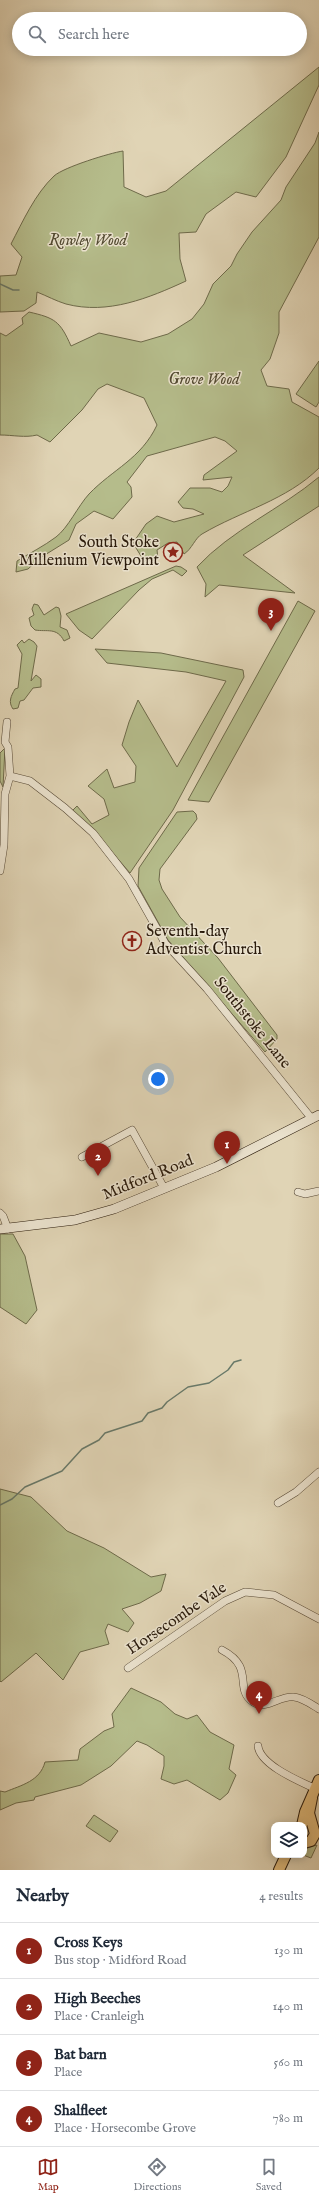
<!DOCTYPE html>
<html lang="en">
<head>
<meta charset="utf-8">
<style>
	body { margin:0; font-family:"IM FELL English",serif; background:#f6f6f7; color:#1f2937 }
	.controls { position:absolute; right:12px; bottom:12px; display:grid; overflow:hidden; border-radius:8px; box-shadow:0 2px 10px #0003 }
	.controls button { width:36px; height:36px; display:grid; place-items:center; padding:0; border:0; border-bottom:1px solid #e0e1e3; background:#fff; color:#1f2937; font:20px sans-serif }
	.you { position:absolute; left:158px; top:1079px; width:14px; height:14px; margin:-10px; border:3px solid #fff; border-radius:50%; background:#1a73e8; box-shadow:0 0 0 6px #1a73e833 }
	.badge { display:grid; place-items:center; width:26px; height:26px; border-radius:50%; background:#8f2418; color:#fff; font-size:13px; font-weight:700 }
	.pin { position:absolute; translate:-50% -33px; filter:drop-shadow(0 1px 2px #0008) }
	.pin::after { content:''; position:absolute; top:21px; width:14px; height:12px; background:inherit; clip-path:polygon(0 0,100% 0,50% 100%) }
	.list { margin:0; padding:0; list-style:none }
	h2 { display:flex; justify-content:space-between; align-items:center; height:52px; margin:0; padding:0 16px; font-size:17px }
	h2 small { font-size:13px; font-weight:400; color:#747a83 }
	.list li { display:grid; grid-template-columns:26px 1fr auto; gap:12px; align-items:center; box-sizing:border-box; height:56px; padding:0 16px; border-top:1px solid #e0e1e3 }
	.list b { display:block; font-size:15px; white-space:nowrap }
	.list p { margin:0; font-size:13px; white-space:nowrap; color:#747a83 }
	.list em { font-size:13px; font-style:normal; color:#747a83 }
	.icon { flex:none; width:22px; height:22px; fill:none; stroke:currentColor; stroke-width:2; stroke-linecap:round; stroke-linejoin:round }
	.map { position:relative; flex:none; width:319px; height:1870px; overflow:hidden }
	.search { position:absolute; background:#fff; box-shadow:0 2px 10px #0003; left:12px; right:12px; top:12px; height:44px; display:flex; align-items:center; gap:10px; box-sizing:border-box; padding:0 14px; border-radius:22px; color:#747a83; font-size:15px }
	.sheet { height:276px; background:#fff }
	nav { display:flex; justify-content:space-around; align-items:center; box-sizing:border-box; height:56px; border-top:1px solid #e0e1e3; background:#fff; font-size:11px; color:#747a83 }
	nav a { display:grid; justify-items:center; gap:2px }
	nav .on { color:#8f2418 }
	.map>svg:first-child { display:block }
	.green { fill:#b5bc8b; stroke:#6e6a4a }
	.lines { fill:none; stroke-linecap:round; stroke-linejoin:round }
	.stream { stroke:#697969; stroke-width:1.5 }
	.street-casing { stroke:#564835; stroke-width:8 }
	.secondary-casing { stroke:#28190a; stroke-width:10 }
	.primary-casing { stroke:#28190a; stroke-width:12 }
	.street { stroke:#ebe3cf; stroke-width:7 }
	.secondary { stroke:#ebe3cf; stroke-width:9 }
	.primary { stroke:#e0ba7a; stroke-width:10 }
	.labels { text-anchor:middle; dominant-baseline:central; stroke-width:3; stroke-linejoin:round; paint-order:stroke }
	.park-label { font-size:16px; font-style:italic; fill:#524a31; stroke:#ebe3cf }
	.poi-label { font-size:16px; fill:#28190a; stroke:#ebe3cf; text-anchor:end }
	.street-label { font-size:16px; fill:#28190a; stroke:#ebe3cf }
</style>
</head>
<body>
<div class="map">
<svg width="319" height="1870" viewBox="0 0 319 1870">
	<rect width="100%" height="100%" fill="#e0d4b5"/>
	<filter id="stains"><feTurbulence type="fractalNoise" baseFrequency=".005" numOctaves="4"/><feColorMatrix values="0 0 0 0 .2 0 0 0 0 .09 0 0 0 0 .02 0 0 0 .5 -.17"/></filter>
	<radialGradient id="worn" r=".72"><stop offset=".6" stop-color="#630" stop-opacity="0"/><stop offset="1" stop-color="#630" stop-opacity=".3"/></radialGradient>
	<path class="green" d="M319,67v18l-33,72 -30,40 -20,-5 -30,22 -10,18 -17,1 1,26 6,22c-37,17 -78,34 -120,23 -10,-3 -19,-8 -29,-12l-1,11 -12,8 -24,1v-36l16,-1 6,-18 -11,-13c12,-23 24,-50 43,-68 10,-9 56,-23 69,-25l1,36 22,10 20,-6z
		M319,132v105l-40,75v21l-9,26 -9,11 6,16 22,3 3,13 27,15v51c-32,32 -78,43 -117,66 -7,4 -10,15 -18,20l-7,-12 -9,1 -11,7 1,9 -14,2 -11,-18 13,-19 11,-8 17,6 30,-8 -11,-5 -10,-1 -5,-6 12,-14h20l12,4 6,-6 4,-9 -29,3 1,-5 33,-24 -12,-10 -10,-4 -68,19 -20,26 4,5 1,10 -19,22 -19,-8 -18,13 -7,16 -29,18 -12,11 -12,3 1,-11c13,-8 27,-15 39,-24 12,-9 22,-31 33,-43 24,-25 52,-35 68,-69l-13,-27 -37,-14 -9,5 -16,21 -32,32 -13,-7c-12,3 -24,0 -37,0v-102l6,3 17,-12 -1,-6 7,-6c26,6 31,9 42,34l28,-13 42,9 27,-8 24,-15 12,-15 9,-20 18,-18 6,-12 15,-22 29,-32 5,-13 29,-44z
		M319,361v41l-3,5 -20,-13z
		M319,477v29l-76,49 52,38 -76,-8 -14,12 1,-13 -9,-17c34,-37 84,-58 122,-90z
		M176,566l5,1 6,4 -5,5 -9,-6 -21,9 -13,11 -47,49 -13,-9 -13,-16z
		M298,601l17,10 -106,191 -21,-2z
		M34,604l4,1 6,10 12,-8 3,1 2,8 -1,11 7,3 3,8 -6,3c-7,-14 -17,-9 -29,-11l-4,-4 -2,-8 5,-3 -2,-6z
		M29,639l5,3 3,4 -6,35 5,-6 5,4v8l-8,1 -9,12 -4,1 -2,7 -5,1c-5,-7 -2,-13 2,-20l3,-1 4,-34 -5,-9 5,-5 2,3z
		M95,649l66,4 82,17 1,7 -71,133 -43,63 -37,-43 -21,-19 5,-5 15,18 17,-9 -5,-16 -16,-13 19,-17 7,19 21,-6 1,-16 -14,-21 7,-23 9,-22 39,67 49,-86 -40,-9 -79,-9z
		M5,748l-2,39 -3,-6v-28z
		M193,811l3,3 1,5 -37,50 -1,11 3,9 18,28 38,41 59,77v4l-12,13 -97,-112 -30,-54 1,-18 38,-56z
		M0,1234h13l12,22 12,54 -11,14 -26,-17z
		M0,1489l31,8 36,34 37,17 47,29 15,-3 -5,17 -21,12 -18,6 12,14 -6,9 -20,-8 -3,7 4,13 -29,8 -17,28 -27,-27 -35,29 -1,-1z
		M131,1688l30,14 14,12 12,5 10,-4 13,17 24,13 -5,24 7,6 -8,18 -8,7 -33,-20 -13,4 -13,-5 3,-13v-10l-17,-11 -10,-4 -26,25 -30,19 -46,12 -1,3 -18,3 -16,7v-19l5,1c17,-7 35,-11 40,-30l33,-2 2,-11 24,-18 10,-4 -2,-13z
		M94,1815l24,16 -8,11 -24,-16z
		M317,1845l-6,13 -8,-3 1,-6z"/>
	<g class="lines">
		<path class="stream" d="M0,284l13,6h6
			M0,1505l12,-6 13,-12 37,-16 20,-22 17,-9 6,-7 37,-12 6,-8 14,-5 5,-6 21,-15 21,-4 19,-13 6,-8 7,-2"/>
		<g class="street-casing">
			<path id="street" d="M10,776l20,5 35,27 28,25 36,46 36,64 42,46 105,130
				M0,871l4,-26 1,-51 5,-18 -2,-29 -3,-5 2,-20
				M82,1157l50,-27 32,58
				M298,1192l7,2 14,-3
				M0,1213l3,3 5,13
				M278,1503l18,-11 23,-20
				M222,1650c34,18 11,38 31,52 13,9 27,-7 41,-5 9,1 17,7 25,12
				M128,1668l97,-67 20,-9 29,3 45,24
				M258,1746c2,19 41,35 58,43"/>
		</g>
		<g class="secondary-casing">
			<path id="secondary" d="M0,1229l75,-9 39,-11 102,-42 103,-52"/>
		</g>
		<g class="primary-casing">
			<path id="primary" d="M302,1825l3,-13 14,-32
				M304,1843l7,-2 4,-7 -6,-21 3,-15
				M279,1870l7,-15"/>
		</g>
		<use href="#street" class="street"/>
		<use href="#secondary" class="secondary"/>
		<use href="#primary" class="primary"/>
	</g>
	<defs>
		<g id="sight-ring" transform="scale(1)"><circle r="9.5" fill="#ebe3cf" stroke="#8f2418" stroke-width="1.5"/><path d="M0-6L1.8-2.2L6-1.7L2.9 1.2L3.7 5.4L0 3.3L-3.7 5.4L-2.9 1.2L-6-1.7L-1.8-2.2Z" fill="#8f2418"/></g>
		<g id="church-ring" transform="scale(1)"><circle r="9.5" fill="#ebe3cf" stroke="#8f2418" stroke-width="1.5"/><path d="M-1.2-6h2.4v3.5h3.3v2.4h-3.3V6h-2.4V-.1h-3.3v-2.4h3.3Z" fill="#8f2418"/></g>
	</defs>
	<g fill-rule="evenodd">
		<use href="#sight-ring" x="173" y="552"/>
		<use href="#church-ring" x="132" y="941"/>
	</g>
	<g class="labels">
		<g class="park-label">
			<text x="88" y="241">Rowley Wood</text>
			<text x="204" y="380">Grove Wood</text>
		</g>
		<g class="poi-label">
			<text x="159" y="543">South Stoke<tspan x="159" dy="18">Millenium Viewpoint</tspan></text>
			<text x="146" y="932" text-anchor="start">Seventh-day<tspan x="146" dy="18">Adventist Church</tspan></text>
		</g>
		<g class="street-label">
			<text transform="translate(252 1023) rotate(51)">Southstoke Lane</text>
			<text transform="translate(148 1178) rotate(-22)">Midford Road</text>
			<text transform="translate(177 1619) rotate(-34)">Horsecombe Vale</text>
		</g>
	</g>
	<rect width="100%" height="100%" filter="url(#stains)"/>
	<rect width="100%" height="100%" fill="url(#worn)"/>
</svg>
<div class="controls">
<button><svg class="icon" aria-label="layers" viewBox="0 0 24 24"><path d="M12 4l9 5-9 5-9-5zM3 14l9 5 9-5"/></svg></button>
</div>
<div class="you"></div>
<div class="pin badge" style="left:227px;top:1164px">1</div>
<div class="pin badge" style="left:98px;top:1176px">2</div>
<div class="pin badge" style="left:271px;top:631px">3</div>
<div class="pin badge" style="left:259px;top:1714px">4</div>
<div class="search"><svg class="icon" aria-label="search" viewBox="0 0 24 24"><circle cx="10" cy="10" r="6"/><path d="M15 15l6 6"/></svg>Search here</div>
</div>
<section class="sheet">
<h2>Nearby<small>4 results</small></h2>
<ul class="list">
<li><span class="badge">1</span><div><b>Cross Keys</b><p>Bus stop · Midford Road</p></div><em>130 m</em></li>
<li><span class="badge">2</span><div><b>High Beeches</b><p>Place · Cranleigh</p></div><em>140 m</em></li>
<li><span class="badge">3</span><div><b>Bat barn</b><p>Place</p></div><em>560 m</em></li>
<li><span class="badge">4</span><div><b>Shalfleet</b><p>Place · Horsecombe Grove</p></div><em>780 m</em></li>
</ul>
</section>
<nav>
<a class="on"><svg class="icon" aria-label="map" viewBox="0 0 24 24"><path d="M3 6l6-2 6 2 6-2v14l-6 2-6-2-6 2zM9 4v14M15 6v14"/></svg>Map</a>
<a><svg class="icon" aria-label="directions" viewBox="0 0 24 24"><path d="M12 3l9 9-9 9-9-9zM9 14v-3h6M13 9l2 2-2 2"/></svg>Directions</a>
<a><svg class="icon" aria-label="saved" viewBox="0 0 24 24"><path d="M7 4h10v16l-5-4-5 4z"/></svg>Saved</a>
</nav>
</body>
</html>
